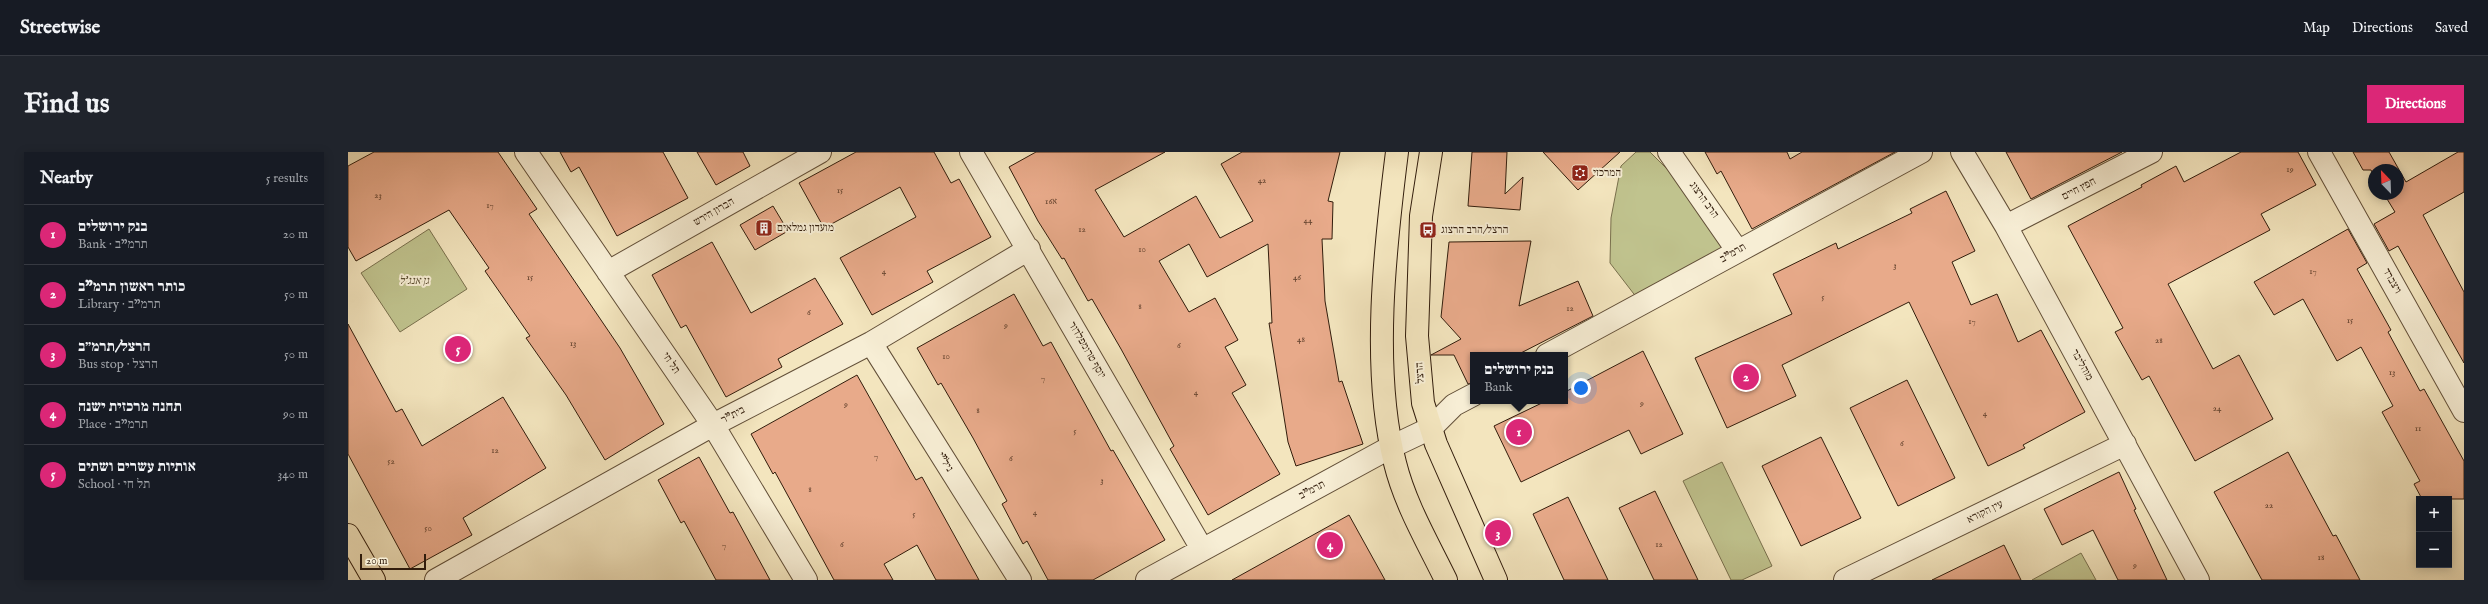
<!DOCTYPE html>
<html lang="en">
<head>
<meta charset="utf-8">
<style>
	body { margin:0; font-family:"IM FELL English","Frank Ruhl Libre",serif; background:#20242c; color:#f1f3f6 }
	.controls { position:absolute; right:12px; bottom:12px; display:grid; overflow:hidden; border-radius:0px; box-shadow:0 2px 10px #0003 }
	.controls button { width:36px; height:36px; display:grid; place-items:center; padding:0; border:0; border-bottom:1px solid #363941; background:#171b24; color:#f1f3f6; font:20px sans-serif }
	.compass { position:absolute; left:2020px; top:12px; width:36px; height:36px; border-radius:50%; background:#171b24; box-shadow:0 2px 10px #0003; rotate:337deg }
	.scale { position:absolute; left:12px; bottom:10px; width:66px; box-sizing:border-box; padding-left:4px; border:2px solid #321d0c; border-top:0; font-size:11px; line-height:14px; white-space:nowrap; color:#321d0c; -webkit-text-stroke:3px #f7eed5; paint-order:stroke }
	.you { position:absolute; left:1233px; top:236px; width:14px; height:14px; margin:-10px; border:3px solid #fff; border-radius:50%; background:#1a73e8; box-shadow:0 0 0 6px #1a73e833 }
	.badge { display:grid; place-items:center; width:26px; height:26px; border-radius:50%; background:#db2777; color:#fff; font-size:13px; font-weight:700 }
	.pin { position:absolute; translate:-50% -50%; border:2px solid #fff; box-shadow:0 1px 4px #0006 }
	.popup { position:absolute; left:1122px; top:200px; width:98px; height:52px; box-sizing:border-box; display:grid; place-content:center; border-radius:0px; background:#171b24; filter:drop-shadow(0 1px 3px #0005); font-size:13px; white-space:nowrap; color:#9ea1a6 }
	.popup b { font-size:15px; color:#f1f3f6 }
	.popup::after { content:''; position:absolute; left:50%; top:100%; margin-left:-8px; border:8px solid transparent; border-top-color:#171b24 }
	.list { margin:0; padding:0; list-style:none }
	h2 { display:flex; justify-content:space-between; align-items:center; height:52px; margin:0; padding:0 16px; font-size:17px }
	h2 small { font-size:13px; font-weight:400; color:#9ea1a6 }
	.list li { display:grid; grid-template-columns:26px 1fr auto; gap:12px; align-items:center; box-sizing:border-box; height:60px; padding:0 16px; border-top:1px solid #363941 }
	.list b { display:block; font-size:15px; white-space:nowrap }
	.list p { margin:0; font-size:13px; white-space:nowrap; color:#9ea1a6 }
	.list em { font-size:13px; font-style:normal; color:#9ea1a6 }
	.map { position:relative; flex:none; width:2116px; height:428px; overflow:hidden; border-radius:0px }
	header { display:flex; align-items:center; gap:24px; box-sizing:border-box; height:56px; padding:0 20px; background:#171b24; border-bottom:1px solid #363941 }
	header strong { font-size:19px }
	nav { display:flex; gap:22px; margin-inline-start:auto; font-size:14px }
	.intro { display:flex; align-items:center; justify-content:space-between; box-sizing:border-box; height:96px; padding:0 24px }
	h1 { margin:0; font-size:28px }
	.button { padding:10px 18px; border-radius:0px; background:#db2777; color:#fff; font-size:14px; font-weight:700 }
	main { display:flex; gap:24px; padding:0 24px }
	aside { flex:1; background:#171b24; border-radius:0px; box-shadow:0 2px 10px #0003 }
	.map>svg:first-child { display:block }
	.green { fill:#c0c38e; stroke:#79704d }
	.building { fill:#e8aa8a; stroke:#321d0c }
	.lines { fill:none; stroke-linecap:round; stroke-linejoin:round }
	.minor-casing { stroke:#624f38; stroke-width:24 }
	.major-casing { stroke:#321d0c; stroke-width:24 }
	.minor { stroke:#f7eed5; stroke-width:22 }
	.major { stroke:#f3e5be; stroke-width:22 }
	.labels { text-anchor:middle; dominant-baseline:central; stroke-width:4; stroke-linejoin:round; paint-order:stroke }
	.number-label { font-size:9px; fill:#60402c }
	.poi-label { font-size:11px; fill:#321d0c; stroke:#f7eed5; text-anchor:start }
	.street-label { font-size:11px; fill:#321d0c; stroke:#f7eed5 }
	.park-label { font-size:11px; font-style:italic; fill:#5d4f33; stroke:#f7eed5 }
</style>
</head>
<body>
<header>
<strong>Streetwise</strong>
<nav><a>Map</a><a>Directions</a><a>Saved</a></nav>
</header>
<div class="intro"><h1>Find us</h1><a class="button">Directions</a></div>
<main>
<aside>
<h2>Nearby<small>5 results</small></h2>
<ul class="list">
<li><span class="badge">1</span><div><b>בנק ירושלים</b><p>Bank · תרמ&quot;ב</p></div><em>20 m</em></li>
<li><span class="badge">2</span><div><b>כותר ראשון תרמ&quot;ב</b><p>Library · תרמ&quot;ב</p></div><em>50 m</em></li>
<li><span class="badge">3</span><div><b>הרצל/תרמ״ב</b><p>Bus stop · הרצל</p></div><em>50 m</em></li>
<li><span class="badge">4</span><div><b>תחנה מרכזית ישנה</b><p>Place · תרמ&quot;ב</p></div><em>90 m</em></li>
<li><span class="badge">5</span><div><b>אותיות עשרים ושתים</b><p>School · תל חי</p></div><em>340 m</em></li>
</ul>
</aside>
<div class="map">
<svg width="2116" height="428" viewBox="0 0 2116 428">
	<rect width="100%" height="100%" fill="#f3e5be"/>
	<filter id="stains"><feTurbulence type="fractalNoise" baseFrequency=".005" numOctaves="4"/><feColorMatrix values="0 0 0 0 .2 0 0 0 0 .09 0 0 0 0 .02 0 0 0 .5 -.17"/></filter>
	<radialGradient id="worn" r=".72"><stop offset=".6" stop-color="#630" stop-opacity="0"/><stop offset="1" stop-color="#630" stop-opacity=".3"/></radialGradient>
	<path class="green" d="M1288,0h14l26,26 50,72 -89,48 -27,-35 1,-45 10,-52z
		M81,77l38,60 -67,43 -39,-59z
		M1374,310l50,104 -30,14h-11l-48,-99z
		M1733,401l15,27h-64z"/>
	<path class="building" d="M26,0h124l39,57 -8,5 91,134 44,76 -59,36 -39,-65 -40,-57 4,-2 -45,-65 4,-3 -40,-58 -93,51 -8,-14v-81z
		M212,0h103l25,46 -71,38 -38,-69 -8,5z
		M349,0h46l7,14 -34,19z
		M508,0h78l17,31 8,-4 32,58 -64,34 6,11 -61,33 -32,-57 76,-41 -16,-30 -76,41 -25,-45z
		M688,0h129l-70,38 29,47 72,-41 24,42 33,-17 -32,-57 21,-12h98l-12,49 5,1 -1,37h-10l3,62 14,81 3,-1 21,63 -67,22 -8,-24 -19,-119h3l-4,-79 -61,33 -18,-33 -30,17 30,51 26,-14 23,42 -13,7 21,38 -14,8 48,81 -72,41 -38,-66 4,-3 -53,-97 -29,-50 -4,2 -24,-43 -2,1 -24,-38 -29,-54z
		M1124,0h35l-2,42 18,-17 -3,33 -52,-4z
		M1195,0h77l-42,38z
		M1357,0h82l3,7 12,-7h93l-143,77 -31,-58 -4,3z
		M1658,0h116l-91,47z
		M1893,0h57l18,33 -55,29 9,16 -102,54 45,85 26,-14 34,64 -78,42 -46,-85 -7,4 -27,-48 8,-4 -55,-102 74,-39 -1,-2 35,-19 8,16z
		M2005,0h36l17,30 52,-30h6v40l-41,23 41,77v71l-66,-117 -9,5 -15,-27 21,-12 -11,-18h14v-24h-24v6l-3,-6h-8z
		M1598,39l29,60 -23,11 19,43 26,-11 21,48 23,-12 44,82 -62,33 2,3 -37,18 -79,-164 -127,63 14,31 -69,32 -32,-70 97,-44 -19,-40 63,-31 2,6 74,-36 -2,-4z
		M425,54l15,25 -33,19 -15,-25z
		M2000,77l19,34 -10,6 34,61 -3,2 32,59 4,-2 40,72v38h-42l-8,-15 6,-3 -38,-69 11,-6 -32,-59 -24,14 -34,-62 -29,16 -20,-33z
		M1183,89l-12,65 59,-25 15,35 -76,39h-44v28l-5,1 -14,-29h-23l30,-16 -20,-22 8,-75z
		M364,90l39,71 64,-35 28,46 -65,35 4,8 -56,30 -40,-72 -5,3 -29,-53z
		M666,142l29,52 8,-4 60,109 2,-1 52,90 -72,40h-45l-21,-39 -4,3 -21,-40 5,-3 -34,-63 -32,-55 -3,2 -21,-37z
		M0,172l48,88 6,-3 20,37 81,-49 43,71 -83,50 9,17 -62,34 -62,-115z
		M1295,199l40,83 -42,20 -12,-24 -108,52 -27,-56 52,-25h19v-9z
		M509,223l59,105 6,-3 57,103h-43l-19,-35 -33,19 9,16h-59l-59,-108 -2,2 -22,-40z
		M1559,228l48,98 -57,28 -48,-98z
		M1473,285l40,81 -60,28 -39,-80z
		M1940,300l45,84 3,-1 24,45h-98l-48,-88z
		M351,305l31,56 3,-1 37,68h-54l-32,-59 -3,2 -23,-43z
		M1771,320l17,37 -2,1 33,70h-49l-25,-50 -31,15 -18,-36z
		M1307,339l43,89h-44l-35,-72z
		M1220,345l40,83h-44l-31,-66z
		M1001,363l36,65h-153z
		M1656,393l17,35h-89z"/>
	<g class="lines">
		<g class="minor-casing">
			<path id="minor" d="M178,0l187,273 93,155
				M623,0l231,397
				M1321,0l68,98
				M1614,0l44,74 192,354
				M1971,0l145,259
				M1658,74l145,-74
				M260,120l212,-120
				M523,191l149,237
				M1199,203c125,-67 249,-136 374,-203
				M88,428l277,-155 158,-82 158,-94
				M799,428l244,-133 40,-19 23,-23 19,-10
				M1497,428l280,-136"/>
		</g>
		<g class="major-casing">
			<path id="major" d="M1049,0c-12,95 -26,218 -2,311 10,41 33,80 51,117
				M1083,0l-10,64 -4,120 6,67 13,41 60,136
				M0,383l26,45"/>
		</g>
		<use href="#minor" class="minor"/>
		<use href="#major" class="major"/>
	</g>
	<defs>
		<g id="synagogue-square" transform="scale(0.9)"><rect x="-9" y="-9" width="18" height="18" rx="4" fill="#8f2418" stroke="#f7eed5"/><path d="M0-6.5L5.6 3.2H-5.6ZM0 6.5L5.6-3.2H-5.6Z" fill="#fff"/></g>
		<g id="building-square" transform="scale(0.9)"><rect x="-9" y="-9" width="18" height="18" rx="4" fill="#8f2418" stroke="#f7eed5"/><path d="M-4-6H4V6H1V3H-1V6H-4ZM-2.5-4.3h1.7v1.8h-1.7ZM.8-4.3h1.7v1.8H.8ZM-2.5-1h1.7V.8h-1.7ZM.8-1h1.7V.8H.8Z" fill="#fff"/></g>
		<g id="bus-square" transform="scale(0.9)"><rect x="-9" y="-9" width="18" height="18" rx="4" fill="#8f2418" stroke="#f7eed5"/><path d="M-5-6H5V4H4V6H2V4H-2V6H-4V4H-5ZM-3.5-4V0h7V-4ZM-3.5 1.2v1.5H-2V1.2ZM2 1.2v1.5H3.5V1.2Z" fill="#fff"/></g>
	</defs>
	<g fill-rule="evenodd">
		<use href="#synagogue-square" x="1232" y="21"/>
		<use href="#building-square" x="416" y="76"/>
		<use href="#bus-square" x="1080" y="78"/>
	</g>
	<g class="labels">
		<g class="number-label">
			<text x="1942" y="17">19</text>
			<text x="914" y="28">42</text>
			<text x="492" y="38">15</text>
			<text x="30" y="43">23</text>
			<text x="703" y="49">16א</text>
			<text x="142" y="53">17</text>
			<text x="960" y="68">44</text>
			<text x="734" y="77">12</text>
			<text x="794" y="97">10</text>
			<text x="1547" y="113">3</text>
			<text x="536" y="119">4</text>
			<text x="1965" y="119">17</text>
			<text x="182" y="125">15</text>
			<text x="949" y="125">46</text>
			<text x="1475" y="145">5</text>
			<text x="792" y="154">8</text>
			<text x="1222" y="156">12</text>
			<text x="461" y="160">6</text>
			<text x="2002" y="168">15</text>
			<text x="1624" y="169">17</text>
			<text x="658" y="173">9</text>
			<text x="953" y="187">48</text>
			<text x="1811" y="188">28</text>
			<text x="225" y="191">13</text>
			<text x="831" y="193">6</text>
			<text x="598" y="204">10</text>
			<text x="2044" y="220">13</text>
			<text x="695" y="226">7</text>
			<text x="848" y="240">4</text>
			<text x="1294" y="251">9</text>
			<text x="498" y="252">9</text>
			<text x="1869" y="256">24</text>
			<text x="630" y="258">8</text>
			<text x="1637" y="261">4</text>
			<text x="2070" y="276">11</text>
			<text x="727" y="279">5</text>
			<text x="1554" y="291">6</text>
			<text x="147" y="298">12</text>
			<text x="528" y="304">7</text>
			<text x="663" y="306">6</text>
			<text x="43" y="309">52</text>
			<text x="754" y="328">3</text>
			<text x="462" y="337">8</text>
			<text x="1921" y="353">22</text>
			<text x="687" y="360">4</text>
			<text x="566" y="362">5</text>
			<text x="80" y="376">50</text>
			<text x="494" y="392">6</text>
			<text x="1311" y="392">12</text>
			<text x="376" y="393">7</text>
			<text x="1973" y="405">18</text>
			<text x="1787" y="413">9</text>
		</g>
		<g class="poi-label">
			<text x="1245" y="21">המרכזי</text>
			<text x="429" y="76">מועדון גמלאים</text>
			<text x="1093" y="78">הרצל/הרב הרצוג</text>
		</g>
		<g class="street-label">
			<text transform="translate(1731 37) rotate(-27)">חפץ חיים</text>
			<text transform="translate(1356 48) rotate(54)">הרב הרצוג</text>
			<text transform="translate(366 60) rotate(-30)">הברון הירש</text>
			<text transform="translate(1385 101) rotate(-30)">תרמ"ב</text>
			<text transform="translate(2044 129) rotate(61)">ויצברד</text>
			<text transform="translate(739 198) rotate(60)">יוסף טרומפלדור</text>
			<text transform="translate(323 211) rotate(56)">תל חי</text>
			<text transform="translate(1734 213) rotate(61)">מוהליבר</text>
			<text transform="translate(1072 221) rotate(-94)">הרצל</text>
			<text transform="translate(385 263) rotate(-27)">בית"ר</text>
			<text transform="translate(597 310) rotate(58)">ניל"י</text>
			<text transform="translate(964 338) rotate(-28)">תרמ"ב</text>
			<text transform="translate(1637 360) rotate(-26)">עין הקורא</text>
		</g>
		<g class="park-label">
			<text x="66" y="129">גן אנג'ל</text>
		</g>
	</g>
	<rect width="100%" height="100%" filter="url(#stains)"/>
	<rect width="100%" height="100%" fill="url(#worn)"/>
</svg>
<div class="controls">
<button>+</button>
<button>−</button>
</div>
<svg class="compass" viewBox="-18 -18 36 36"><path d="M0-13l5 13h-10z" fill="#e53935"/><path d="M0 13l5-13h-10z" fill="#9ea1a6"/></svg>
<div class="scale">20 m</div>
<div class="you"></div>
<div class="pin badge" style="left:1171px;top:280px">1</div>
<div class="popup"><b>בנק ירושלים</b>Bank</div>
<div class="pin badge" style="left:1398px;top:225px">2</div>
<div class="pin badge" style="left:1150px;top:381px">3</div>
<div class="pin badge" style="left:982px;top:393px">4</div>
<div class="pin badge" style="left:110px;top:197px">5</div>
</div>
</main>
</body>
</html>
